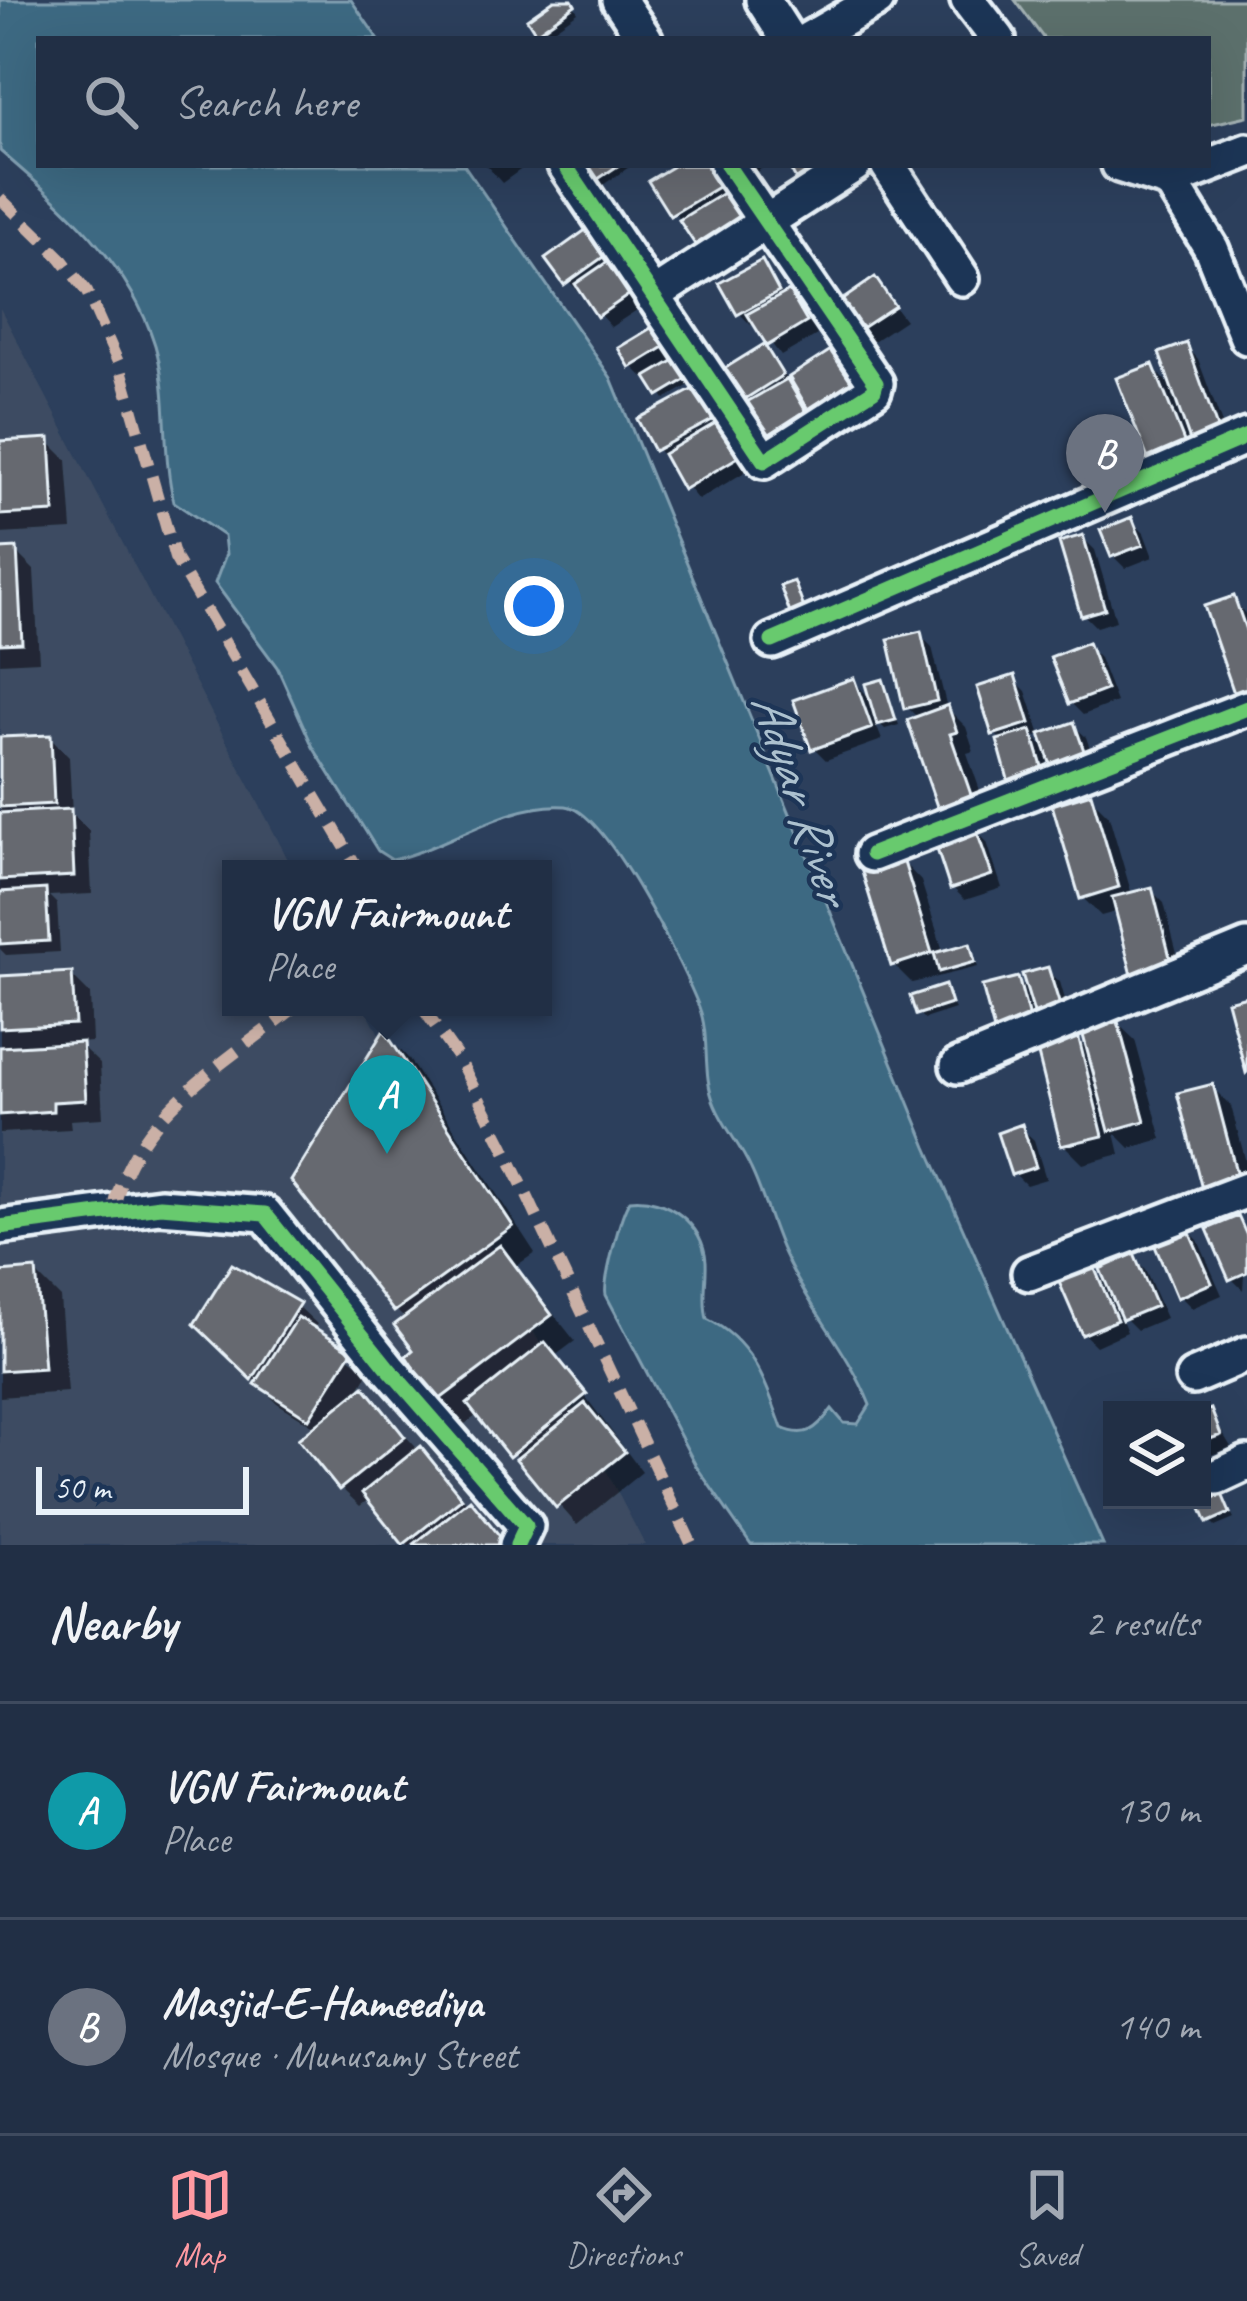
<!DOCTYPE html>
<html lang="en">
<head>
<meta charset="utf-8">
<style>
	body { margin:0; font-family:Caveat,sans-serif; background:#29374c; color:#f1f3f6 }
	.controls { position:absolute; right:36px; bottom:36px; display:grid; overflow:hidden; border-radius:0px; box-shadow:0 12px 48px #0002 }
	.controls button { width:108px; height:108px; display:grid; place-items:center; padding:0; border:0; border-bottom:3px solid #3e4a5e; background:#212f45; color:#f1f3f6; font:60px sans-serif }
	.scale { position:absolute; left:36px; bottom:30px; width:213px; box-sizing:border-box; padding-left:12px; border:6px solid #e8f1f8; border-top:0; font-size:33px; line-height:42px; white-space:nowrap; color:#e8f1f8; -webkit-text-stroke:9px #1d3557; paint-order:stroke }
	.you { position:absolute; left:534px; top:606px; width:42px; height:42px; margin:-30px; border:9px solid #fff; border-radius:50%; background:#1a73e8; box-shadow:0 0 0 18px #1a73e833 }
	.badge { display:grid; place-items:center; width:78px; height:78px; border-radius:50%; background:#ff9aa2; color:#fff; font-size:39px; font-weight:700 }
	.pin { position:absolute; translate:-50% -99px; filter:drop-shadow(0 3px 6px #0008) }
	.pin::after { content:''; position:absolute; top:63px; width:42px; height:36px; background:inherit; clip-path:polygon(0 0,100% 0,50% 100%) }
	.popup { position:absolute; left:222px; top:860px; width:330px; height:156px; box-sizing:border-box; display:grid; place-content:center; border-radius:0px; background:#212f45; filter:drop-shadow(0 3px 9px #0005); font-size:39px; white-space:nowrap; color:#a2a9b3 }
	.popup b { font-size:45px; color:#f1f3f6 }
	.popup::after { content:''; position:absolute; left:50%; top:100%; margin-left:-24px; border:24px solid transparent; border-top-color:#212f45 }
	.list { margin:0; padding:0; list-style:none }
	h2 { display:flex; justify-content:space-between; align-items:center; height:156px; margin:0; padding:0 48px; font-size:51px }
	h2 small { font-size:39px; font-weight:400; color:#a2a9b3 }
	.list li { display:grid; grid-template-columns:78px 1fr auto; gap:36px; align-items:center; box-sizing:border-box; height:216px; padding:0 48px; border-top:3px solid #3e4a5e }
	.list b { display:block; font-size:45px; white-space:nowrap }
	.list p { margin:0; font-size:39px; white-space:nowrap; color:#a2a9b3 }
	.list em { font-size:39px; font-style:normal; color:#a2a9b3 }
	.icon { flex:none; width:66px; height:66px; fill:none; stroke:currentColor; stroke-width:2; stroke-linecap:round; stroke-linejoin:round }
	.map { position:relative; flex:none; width:1247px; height:1545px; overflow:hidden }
	.search { position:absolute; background:#212f45; box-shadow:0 12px 48px #0002; left:36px; right:36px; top:36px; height:132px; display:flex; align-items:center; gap:30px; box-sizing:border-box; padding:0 42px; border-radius:0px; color:#a2a9b3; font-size:45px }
	.sheet { height:588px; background:#212f45 }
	nav { display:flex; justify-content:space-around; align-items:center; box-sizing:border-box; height:168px; border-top:3px solid #3e4a5e; background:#212f45; font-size:33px; color:#a2a9b3 }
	nav a { display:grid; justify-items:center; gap:6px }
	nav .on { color:#ff9aa2 }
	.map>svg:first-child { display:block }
	.built { fill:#3d4c62 }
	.green { fill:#5b706c; stroke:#a2b0b2; stroke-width:3 }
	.water { fill:#3d6982; stroke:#819fb1; stroke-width:3 }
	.shadow { fill:#0007 }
	.building { fill:#666970; stroke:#e8f1f8; stroke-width:3 }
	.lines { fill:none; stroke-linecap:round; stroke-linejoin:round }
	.minor-casing { stroke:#e8f1f8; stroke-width:42 }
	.minor { stroke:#1d3557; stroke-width:33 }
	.quiet { stroke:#cab0a6; stroke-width:12; stroke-dasharray:24 12; stroke-linecap:butt }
	.cycleway-casing { stroke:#1d3557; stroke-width:22 }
	.cycleway { stroke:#67ca6e; stroke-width:15 }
	.labels { text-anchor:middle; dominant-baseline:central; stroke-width:9; stroke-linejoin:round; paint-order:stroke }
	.water-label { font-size:54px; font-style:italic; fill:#acc1cf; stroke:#1d3557 }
</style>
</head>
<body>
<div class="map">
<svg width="1247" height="1545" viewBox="0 0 1247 1545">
	<rect width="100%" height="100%" fill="#2c3f5c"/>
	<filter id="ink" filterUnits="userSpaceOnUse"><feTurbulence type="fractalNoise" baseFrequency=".00833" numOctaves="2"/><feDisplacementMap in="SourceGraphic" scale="24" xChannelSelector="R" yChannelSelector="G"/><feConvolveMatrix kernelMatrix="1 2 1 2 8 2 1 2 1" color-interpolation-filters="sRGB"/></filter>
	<g filter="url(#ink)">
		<path class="built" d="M0,308l293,561h-62v138h134l280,538h-645z"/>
		<path class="green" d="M1015,0h232v116l-39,9v-86h-164z"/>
		<path class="water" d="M0,0h351l27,39h-339v126h425l147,213 316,769 176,398h-352l-55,-79 -90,-171c-3,-13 15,-84 24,-95 35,-4 73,23 76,61 1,21 -4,37 1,58 46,22 59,65 75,109 24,11 35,1 50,-19l12,14 14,1 12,-19c-22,-55 -62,-98 -86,-151 -13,-28 -20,-58 -33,-85 -10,-23 -27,-42 -36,-64 -14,-32 -4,-67 -16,-98 -16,-41 -93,-197 -133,-201 -58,-5 -119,42 -174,54l-14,-9 -65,-104 -36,-80 -62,-84 11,-29 -2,-18 -50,-34c-13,-51 -4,-106 -19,-157 -26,-83 -92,-140 -155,-194z"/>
		<path class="shadow" d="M559,0h11l8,12 -34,24 -6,-5z
			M486,165h41l-25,18z
			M589,165h43l-32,22z
			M681,165h32l20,32 -48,30 -32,-45z
			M745,165h22l-14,9z
			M791,165h92l2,5 -63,36z
			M593,228l50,78 -32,21 -62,-67z
			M761,264l24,33 16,10 16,28 -36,21 -25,-33 -5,2 -12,-12z
			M875,281l30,39 -42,28 -12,-13z
			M661,326l23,28 -9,5 18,24 -28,16 -16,-24 -5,3 -12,-12z
			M1186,346l12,13 34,92 -38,-5 11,27 -32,13 -21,-119 24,24z
			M763,347l26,34 44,-29 -25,59 12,20 -84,-27z
			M700,388l50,81 -52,31 -41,-51z
			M48,441l19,19 5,70 -72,4v-90z
			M1131,520l13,13 9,24 -28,11 -12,-12z
			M1083,538l12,12 21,71 -20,6 -12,-12z
			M15,551l19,19 5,91 -39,2v-111z
			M1233,599l14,17v88z
			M920,635l12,12 15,61 19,19 8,24 -7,2 24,69 -18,6 14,14 15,46 -37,12 -12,-12 10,-55 -44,-114 -12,-12z
			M1087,646l12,12 17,44 -33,13 -12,-12z
			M1014,679l12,12 15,44 -7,2 15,15 24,-27 13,12 14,40 -48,-16 -5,1 7,23 -59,-51z
			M853,681l21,21 9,-20 16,43 -14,4 -12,-12 9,23 -56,20 -12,-12z
			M50,738l19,19 3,57 17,17 3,63 -43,2 8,8 3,48 -54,3 -6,-6v-209z
			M1090,797l19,19 23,79 19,-5 13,13 19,74 -36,9 -13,-13 -15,-62 -18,5 -19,-19z
			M903,862l18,19 23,73 25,-8 9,21 -66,16 -19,-19z
			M1047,970l13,12 12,42 -61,25 6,-69 15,15z
			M71,975l19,19 2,48 -14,1 22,21 3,54 -33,2 1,9 -71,4v-154z
			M944,989l11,20 -31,10 -5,-5z
			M1116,1022l19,18 27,99 -32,9 -15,-15 5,21 -37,10 -19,-19 13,-106 13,12z
			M385,1034l23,24 127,195 -19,13 59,75 -20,15 87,116 -65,53 -98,-111 -17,12 -24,-25 -32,-81 -10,-10z
			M1212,1087l19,19 16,60v38l-41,-13z
			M1021,1128l13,12 12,39 -20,6 -12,-12z
			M1238,1220l9,9 -4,61 -12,-12z
			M1186,1228l12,12 24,55 -30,13 -12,-12z
			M1133,1258l12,12 21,48 -29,12 -18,-18 8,20 -31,14 -12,-12 10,-63 18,17z
			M35,1272l25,25 7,95 -67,5v-122z
			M298,1306l19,18 -4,6 56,42 -9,15 147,158h-99l-38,-47 -10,8 -19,-18 -24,-60 -40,-25 -79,-79z
			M1210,1412l21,35 -29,12v-44z
			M1222,1498l12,21 -19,8 -5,-6z"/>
		<path class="building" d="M554,0h18l3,5 -39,28 -9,-14z
			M583,165h36l-27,18z
			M675,165h36l12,19 -53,32 -22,-35z
			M788,165h55l-42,24z
			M728,190l18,29 -48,30 -19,-29z
			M594,224l19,26 -49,35 -19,-26z
			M617,255l16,37 -36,25 -22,-33z
			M762,260l17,32 -42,23 -18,-32z
			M875,277l20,29 -47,31 -19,-28z
			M789,291l18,31 -40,24 -20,-32z
			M661,322l13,19 -44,27 -12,-20z
			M1187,343l34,96 -28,10 -34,-96z
			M764,344l19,31 -49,31 -20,-31z
			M834,348l25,39 -47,29 -23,-39z
			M678,358l12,19 -32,19 -12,-19z
			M1153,364l36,90 -37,15 -36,-91z
			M787,379l23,39 -51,30 -23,-40z
			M701,385l17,32 -64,34 -17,-32z
			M719,421l21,35 -57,34 -20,-36z
			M50,438l4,74 -54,3v-74z
			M1132,517l11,28 -32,12 -11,-27z
			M1083,535l22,74 -24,7 -22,-74z
			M17,548l5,95 -22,1v-95z
			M794,581l14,38 -14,5 -14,-38z
			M1234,596l13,37v59l-12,4 -31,-90z
			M921,631l16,70 -33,8 -16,-70z
			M1088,642l18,48 -37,14 -19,-47z
			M1015,675l15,48 -38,12 -15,-48z
			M854,678l18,50 -61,22 -18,-50z
			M883,679l13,41 -19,5 -12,-41z
			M948,705l9,27 -7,2 24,69 -34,12 -33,-95z
			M1074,722l15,43 -34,12 -15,-43z
			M1031,730l13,43 -35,10 -12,-43z
			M51,735l3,69 -54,3v-70z
			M1091,793l28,94 -39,12 -28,-94z
			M71,809l3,67 -74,4v-67z
			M975,826l17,49 -42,14 -16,-49z
			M903,859l29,94 -41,13 -29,-94z
			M1152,887l20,78 -40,10 -20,-78z
			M46,889l3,52 -49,3v-52z
			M970,943l5,19 -36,10 -5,-19z
			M1048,967l14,45 -26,8 -14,-46z
			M72,972l3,52 -75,4v-52z
			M1018,977l14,52 -36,9 -14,-52z
			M945,985l6,19 -35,11 -6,-19z
			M1247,996v76l-1,1 -19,-72z
			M1117,1018l28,103 -36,10 -28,-103z
			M384,1030l129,196 -119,86 -103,-131z
			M1078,1035l25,101 -42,10 -25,-100z
			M82,1042l4,58 -33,2v9l-53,4v-68z
			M1213,1084l26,99 -36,10 -26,-100z
			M1022,1124l14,43 -25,8 -14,-42z
			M1238,1216l9,20v36l-18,8 -22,-51z
			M1186,1224l26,59 -35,15 -25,-59z
			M500,1245l52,70 -117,88 -29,-47 7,-6 -19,-25z
			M1134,1254l22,52 -34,14 -22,-51z
			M232,1264l68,39 -48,77 -58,-56z
			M1094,1267l23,53 -35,15 -23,-53z
			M36,1269l8,99 -44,3v-99z
			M298,1317l54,34 -43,68 -54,-35z
			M545,1342l42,52 -78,63 -42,-53z
			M364,1386l41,51 -66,53 -41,-51z
			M585,1403l40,49 -69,56 -40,-49z
			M1211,1409l10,26 -19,7v-30z
			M420,1446l42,52 -59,47 -41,-52z
			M1222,1494l8,19 -23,10 -8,-19z
			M470,1499l37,46h-92l-1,-1z"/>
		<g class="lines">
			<g class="minor-casing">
				<path id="minor" d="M619,0l26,39
					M763,0l25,39
					M968,0l30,39
					M809,39l68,-39
					M565,165l199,296 110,-71 2,-7 -149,-218
					M888,165l74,113
					M1119,165l51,16
					M1170,181l41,67 36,89
					M1170,181l77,-30
					M652,296l202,-131
					M772,641l475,-205
					M872,854l375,-146
					M958,1066l289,-119
					M0,1227l160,-21 105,8 124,155 137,157 -9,19
					M1029,1273l218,-83
					M1193,1377l54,-23
					M1217,1477l30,-14"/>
			</g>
			<use href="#minor" class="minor"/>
			<path class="quiet" d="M0,198l60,59 27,35 34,77 54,189 183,311
				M422,1007l38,54 44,86 188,398
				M114,1208c20,-94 110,-144 181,-201"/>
			<g class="cycleway-casing">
				<path id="cycleway" d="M565,165l199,296 110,-71 2,-7 -149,-218
					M772,641l475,-205
					M872,854l375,-146
					M0,1227l160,-21 105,8 124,155 137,157 -9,19"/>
			</g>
			<use href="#cycleway" class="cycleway"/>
		</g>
	</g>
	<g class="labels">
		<g class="water-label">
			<text transform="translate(802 797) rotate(72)">Adyar River</text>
		</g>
	</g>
</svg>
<div class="controls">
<button><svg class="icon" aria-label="layers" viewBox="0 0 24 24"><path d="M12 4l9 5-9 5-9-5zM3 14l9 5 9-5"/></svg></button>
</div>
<div class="scale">50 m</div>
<div class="you"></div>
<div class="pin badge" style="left:387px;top:1154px;background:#0f9aa8">A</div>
<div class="popup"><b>VGN Fairmount</b>Place</div>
<div class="pin badge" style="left:1105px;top:513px;background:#6b7280">B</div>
<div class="search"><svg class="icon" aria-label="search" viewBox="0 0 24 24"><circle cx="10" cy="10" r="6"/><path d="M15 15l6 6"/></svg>Search here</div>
</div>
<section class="sheet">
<h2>Nearby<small>2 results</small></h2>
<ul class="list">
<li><span class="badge" style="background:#0f9aa8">A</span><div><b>VGN Fairmount</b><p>Place</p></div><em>130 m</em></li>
<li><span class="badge" style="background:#6b7280">B</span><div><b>Masjid-E-Hameediya</b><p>Mosque · Munusamy Street</p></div><em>140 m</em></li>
</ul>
</section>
<nav>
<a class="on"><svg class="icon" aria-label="map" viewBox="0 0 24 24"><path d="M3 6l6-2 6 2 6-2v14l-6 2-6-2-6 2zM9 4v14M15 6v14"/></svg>Map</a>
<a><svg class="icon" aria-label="directions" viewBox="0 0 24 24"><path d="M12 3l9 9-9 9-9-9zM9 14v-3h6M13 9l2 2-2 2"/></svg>Directions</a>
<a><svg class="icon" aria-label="saved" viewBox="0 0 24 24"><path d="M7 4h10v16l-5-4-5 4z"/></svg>Saved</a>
</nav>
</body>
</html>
